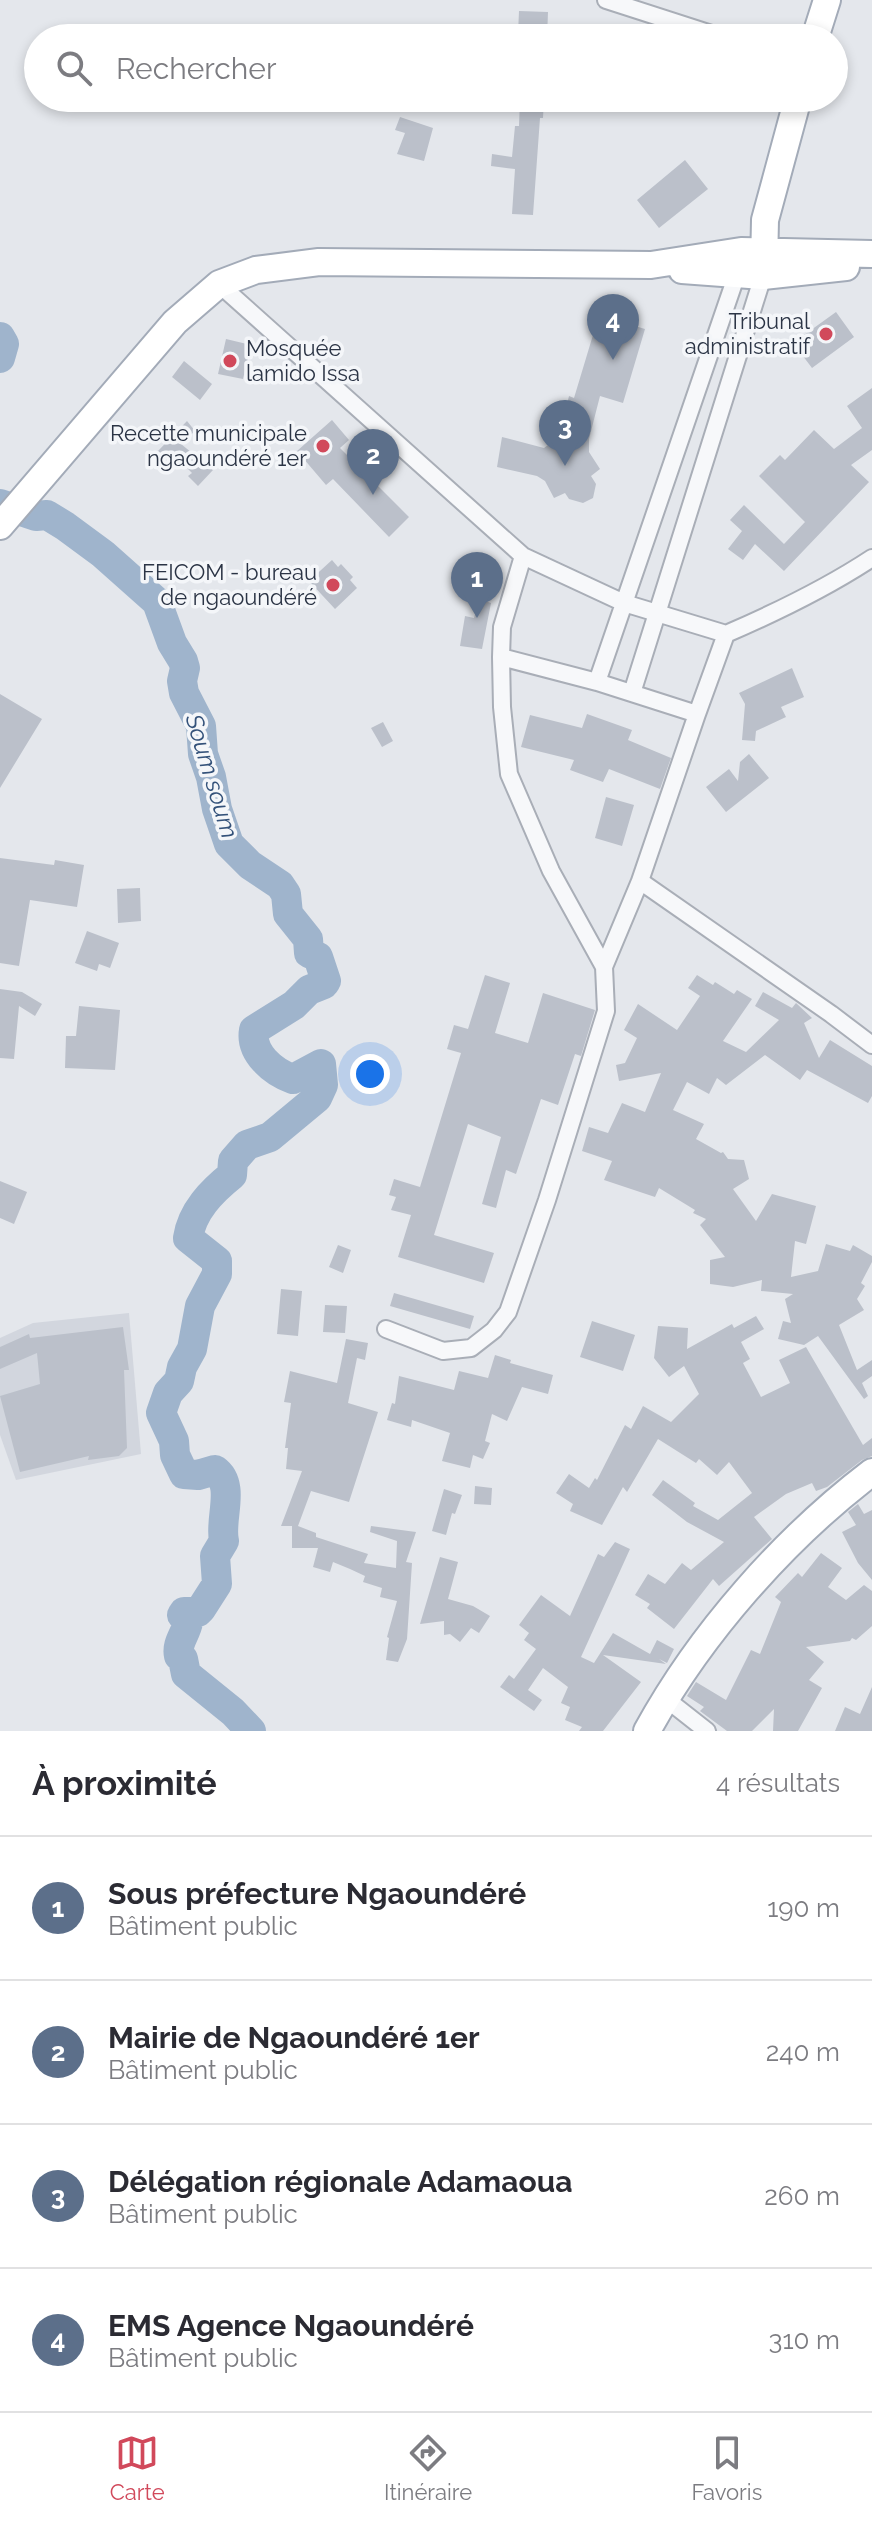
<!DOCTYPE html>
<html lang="fr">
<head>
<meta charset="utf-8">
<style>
	body { margin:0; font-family:Raleway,sans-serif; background:#f2f2f3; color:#2b2b33 }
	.you { position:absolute; left:370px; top:1074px; width:28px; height:28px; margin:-20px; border:6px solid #fff; border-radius:50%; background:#1a73e8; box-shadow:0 0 0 12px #1a73e833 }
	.badge { display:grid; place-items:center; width:52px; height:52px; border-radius:50%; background:#d1495b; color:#fff; font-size:26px; font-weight:700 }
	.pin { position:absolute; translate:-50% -66px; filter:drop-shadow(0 2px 4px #0008) }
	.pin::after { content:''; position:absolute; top:42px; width:28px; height:24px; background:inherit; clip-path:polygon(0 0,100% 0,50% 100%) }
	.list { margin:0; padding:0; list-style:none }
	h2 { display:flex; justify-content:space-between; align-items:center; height:104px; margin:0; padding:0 32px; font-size:34px }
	h2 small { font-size:26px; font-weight:400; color:#7c7c81 }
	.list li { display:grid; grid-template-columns:52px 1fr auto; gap:24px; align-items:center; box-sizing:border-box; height:144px; padding:0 32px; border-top:2px solid #e1e1e2 }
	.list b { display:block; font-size:30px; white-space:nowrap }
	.list p { margin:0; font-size:26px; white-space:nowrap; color:#7c7c81 }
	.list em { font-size:26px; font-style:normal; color:#7c7c81 }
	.icon { flex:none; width:44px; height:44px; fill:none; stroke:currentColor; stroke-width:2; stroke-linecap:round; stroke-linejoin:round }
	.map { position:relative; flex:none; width:872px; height:1731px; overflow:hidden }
	.search { position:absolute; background:#fff; box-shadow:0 4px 12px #0003; left:24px; right:24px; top:24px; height:88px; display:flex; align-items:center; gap:20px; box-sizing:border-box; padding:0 28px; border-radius:44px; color:#7c7c81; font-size:30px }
	.sheet { height:680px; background:#fff }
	nav { display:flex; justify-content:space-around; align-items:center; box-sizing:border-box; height:112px; border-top:2px solid #e1e1e2; background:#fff; font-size:22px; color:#7c7c81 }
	nav a { display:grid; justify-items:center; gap:4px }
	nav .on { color:#d1495b }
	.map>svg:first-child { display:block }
	.built { fill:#d2d6de }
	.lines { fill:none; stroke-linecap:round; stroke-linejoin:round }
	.river { stroke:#9fb4cc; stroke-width:30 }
	.building { fill:#bbc0ca }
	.minor-casing { stroke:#a9aeb7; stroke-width:20 }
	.primary-casing { stroke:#a3abb8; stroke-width:30 }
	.minor { stroke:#f7f8fa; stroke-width:16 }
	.primary { stroke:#fff; stroke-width:26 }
	.poi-dot { fill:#d1495b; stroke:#f4f6f9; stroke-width:3 }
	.labels { text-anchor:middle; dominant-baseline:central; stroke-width:7; stroke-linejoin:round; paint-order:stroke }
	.poi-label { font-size:22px; fill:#2b3445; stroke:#f4f6f9; text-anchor:end }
	.water-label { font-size:24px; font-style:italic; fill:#34527a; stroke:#f4f6f9 }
</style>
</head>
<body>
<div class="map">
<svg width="872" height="1731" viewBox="0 0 872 1731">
	<rect width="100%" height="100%" fill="#e4e7ec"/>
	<path class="built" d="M129,1313l12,141 -125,26 -16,-45v-97l33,-15z"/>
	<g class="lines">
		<path class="river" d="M0,337l4,7 -4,14
			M0,504l36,12 11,-1 18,11 38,28 54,48 15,41 11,18 2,7 -3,13 2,12 17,33 2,28 8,23 6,32 12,35 21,21 30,20 6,9 2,20 20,25 1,14 9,4 8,24 -2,3 -15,6 -15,15 -40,25c-4,23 19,42 39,49l28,-15 2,21 -6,13 -47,39 -23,8 -14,16 -1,14c-20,16 -40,36 -44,63l29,23v13l-17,32 -8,43 -10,18 -3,14 -11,12 -7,20 13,28 1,14 9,19 14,1 17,-5c21,15 4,49 9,71l-9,15 2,28 -16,25 -3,3h-14l-2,3 6,7c-2,12 -12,21 -9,34l4,3 3,15 47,38 18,19"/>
	</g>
	<path class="building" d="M519,11l29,1 -1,26h-24v-4h-5z
		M587,24l36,9v5h-40z
		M520,98h24l-1,20h-3l-7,97 -21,-1 3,-45 -24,-3 1,-12 20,3 3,-31h4z
		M400,117l33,11 -9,33 -27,-7 8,-21 -10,-3z
		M685,160l23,29 -49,39 -22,-28z
		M836,312l18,25 -42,31 -19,-25z
		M599,315l46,14 -22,74 -23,-7 -11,43v13l11,17 -9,7 5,8 -3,14 -10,5 -14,-4 -4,-6 -11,5 -9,-17 -8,-5 -40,-9 5,-30 42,11 15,-11 10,-41 5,2z
		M226,339l25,6 -8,34 -25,-5z
		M184,361l28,23 -12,16 -28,-23z
		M872,388v62l-21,15 18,17 -85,89 -29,-27 -12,16 -15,-11 14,-18 -12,-11 14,-15 40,39 21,-22 -46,-46 21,-21 5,5 29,-30 20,19 28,-21 -15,-22z
		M332,420l17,20 -9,8 69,69 -20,20 -56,-58 -7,6 -29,-34z
		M187,421l8,10 -14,13 32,26 -15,16 -10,-10 4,-3 -20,-20 -6,6 -8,-8z
		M332,560l6,7 3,-3 12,13 -3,3 7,8 -22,21 -26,-28z
		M479,599l12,4 -9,46 -22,-3 5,-30 9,2z
		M792,668l12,29 -23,10 5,10 -30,14 -1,10 -13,-1 3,-36 -6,-11z
		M0,694l42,25 -42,69z
		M587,714l45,16 -4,10 43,18 -11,31 -51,-20 -6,13 -33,-12 4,-10 -53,-13 9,-32 52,13z
		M383,722l10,19 -11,6 -11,-19z
		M749,754l20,24 -43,34 -20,-25 23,-18 9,12 2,-19z
		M606,797l28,8 -12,41 -27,-8z
		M0,858l54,7 1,-5 29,5 -7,42 -47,-7 -11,66 -19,-3z
		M140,888l1,33 -23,2 -1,-34z
		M87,931l32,12 -9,25 -11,-4 -2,7 -22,-8z
		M485,975l25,8 -15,50 33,10 15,-50 52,17 -14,46 -6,-2 -17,51 -17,-6 -25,75 -10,-4 -10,38 -14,-4 19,-67 -33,-13 -34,111 60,18 -10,30 -86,-26 13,-42 -20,-5 5,-13 -7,-2 5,-16 26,8 41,-134 -14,-4 7,-24 14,4z
		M697,975l16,10 2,-3 19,12 3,-4 15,9 -29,42 23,11 33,-32 -24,-14 8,-14 29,16 4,-5 16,15 -8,5 15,35 11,-18 42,26v30l-4,7 -61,-33 -7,10 -35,-25 -39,30 -9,-7 -8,16 -22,-12 -14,28 31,14 -8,15 25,14 2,-1 5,7 16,1 5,19 -16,10 23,32 16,-27 44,12 -10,38 -11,-3 -4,36 27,-6 8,-27 24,7 3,-6 19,11v6l-11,21 4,3 -8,13 7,11 -25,15 18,45 15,-10v16l-10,7 6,13 -4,3 -46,-63 -14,9 -26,-6 5,-18 8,2 -6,-24 8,-5 -32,-3 1,-11 -29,7 -23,-3v-24l15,-3 -25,-32 6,-6 -13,-6 2,-3 -36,-22 -4,9 -51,-17 8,-19 -30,-10 7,-24 19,6 14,-30 23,9 16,-39 -42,8 -3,-16 9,-2 12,-25 -13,-8 14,-26 39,26 23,-34 -12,-8z
		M0,989l22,3 20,12 -7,12 -16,-10 -5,53 -14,-1z
		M79,1006l41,4 -5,60 -50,-2 1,-32h10z
		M0,1181l27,11 -13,32 -14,-6z
		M338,1245l13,5 -8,23 -14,-6z
		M281,1289l21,2 -4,45 -21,-2z
		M394,1293l80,23 -4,13 -80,-23z
		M325,1305l22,1 -2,27 -22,-1z
		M756,1316l8,13 -23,13 9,17 -7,4 18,34 29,-14 -11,-23 27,-13 57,98 9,-7v18l-10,4 -35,27 -11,4 -4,-8 -26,11 -32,23 18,22 -53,47 -6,-7 -39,50 -27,-21 3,-4 -15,-9 13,-21 17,10 17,-21 9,7 33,-28 -37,-20 -35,-27 11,-15 32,23 -2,3 25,14 34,-27 -23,-31 -12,13 -18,-16 -3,4 -38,-24 -31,53 -4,-5 -21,38 -32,-14 3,-7 -17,-11 13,-19 20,14 6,-10 2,2 28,-55 6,4 12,-23 28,16 28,-28 -15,-28 -15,11 -15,-19 4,-32 30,2 -1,21 45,-25 2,4z
		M592,1321l43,14 -12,36 -43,-14z
		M123,1327l6,43h-5l3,78 -8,8 -31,4 1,-4 -69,16 -20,-76 40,-12 -3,-31 -37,16v-22l29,-13 1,4z
		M346,1339l22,4 -3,17 -8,-2 -9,45 30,9 -29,90 -38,-11 -13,35 18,7v4l52,17 -4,9 32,5 1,-27 -27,-9 1,-6 45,6 -10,30 6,1 -5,76 -9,23 -12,-2 3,-22 -2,-1 10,-36 -17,-4 2,-9 -19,-6 2,-6 -15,-7 -17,-7 -3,10 -17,-5 5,-19h-26v-22h-11l21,-55 -16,-2 2,-21h-3l6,-45 -7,-1 6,-31 47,12z
		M495,1355l16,5 -1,3 43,12 -5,19 -26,-7 -15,34 -15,-7 -7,27 5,2 -7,16 -10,-4 -3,13 -28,-7 8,-28 -38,-13 -1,7 -24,-7 5,-17 3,1 4,-28 55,14 5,-19 29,7z
		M475,1486l17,2 -1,17 -17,-1z
		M444,1489l18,6 -7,19 -3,-1 -6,22 -14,-4z
		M858,1504l6,10 8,-4v70l-14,-17 -16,-31 14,-7 -8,-13z
		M615,1542l15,7 -49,108 13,6 19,-30 37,21 7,-14 17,9 -7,14 -8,-4 7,5 -63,-9 38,27 -38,49h-24l3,-4 -17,-7 5,-13 -9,-4 7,-16 -25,-19 -15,22 14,10 -8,11 -34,-24 9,-12 5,4 22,-30 -12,-9 5,-7 -10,-8 22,-30 29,21 28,-62 6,3z
		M821,1553l21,15 -14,19 18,13 18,-15 8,6v35l-16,14 -4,-2 -2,3 -44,6 18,15 -15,18 13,8 -24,43h-25l1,-22 -22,22h-25l-27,-20 4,-4 -17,-11 9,-14 30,18 25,-50 9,4 21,-52 -6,-5 23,-24 4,4z
		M440,1557l18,5 -10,37 25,7 17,10 -11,17 -8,-5 -11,14 -10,-8 -6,1v-14l-24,3z
		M872,1687v44h-37l10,-24 15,7z"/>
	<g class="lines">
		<g class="minor-casing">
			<path id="minor" d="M606,0l118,38
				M219,284l304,272 101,47 102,31c51,-22 99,-45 146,-76
				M523,556l-21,71 -1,30 96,25 100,32 29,-80
				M501,657l1,50 7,67 42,97 53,96
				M597,682l140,-408
				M632,693l131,-417
				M697,714l-57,167 191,133 41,31
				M386,1329l57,22 28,-3 23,-18 14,-18 39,-112 59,-189 -2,-44 36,-86
				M665,1698l42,33"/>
		</g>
		<g class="primary-casing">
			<path id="primary" d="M815,38l12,-38
				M764,266l1,-46 33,-122
				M682,270l81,6 83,-9
				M0,526l175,-204 44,-38 37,-14 63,-8 332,3 90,-14 131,3
				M647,1731c53,-97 137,-192 225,-259"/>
		</g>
		<use href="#minor" class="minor"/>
		<use href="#primary" class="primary"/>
	</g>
	<g class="poi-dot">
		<circle cx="826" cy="334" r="8"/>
		<circle cx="230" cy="361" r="8"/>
		<circle cx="323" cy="446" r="8"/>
		<circle cx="333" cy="585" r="8"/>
	</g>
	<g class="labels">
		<g class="poi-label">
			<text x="810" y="321">Tribunal<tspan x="810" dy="25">administratif</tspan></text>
			<text x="246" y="348" text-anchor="start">Mosquée<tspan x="246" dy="25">lamido Issa</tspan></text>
			<text x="307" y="433">Recette municipale<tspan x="307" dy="25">ngaoundéré 1er</tspan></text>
			<text x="317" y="572">FEICOM - bureau<tspan x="317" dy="25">de ngaoundéré</tspan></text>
		</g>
		<g class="water-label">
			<text transform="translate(212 776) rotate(73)">Soum soum</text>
		</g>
	</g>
</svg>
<div class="you"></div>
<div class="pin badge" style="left:477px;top:618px;background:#5c6f8a">1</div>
<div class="pin badge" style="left:373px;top:495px;background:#5c6f8a">2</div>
<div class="pin badge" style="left:565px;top:466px;background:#5c6f8a">3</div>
<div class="pin badge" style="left:613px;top:360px;background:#5c6f8a">4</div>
<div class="search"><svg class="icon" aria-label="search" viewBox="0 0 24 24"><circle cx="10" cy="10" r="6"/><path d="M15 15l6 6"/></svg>Rechercher</div>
</div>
<section class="sheet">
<h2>À proximité<small>4 résultats</small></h2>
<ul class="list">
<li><span class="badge" style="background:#5c6f8a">1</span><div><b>Sous préfecture Ngaoundéré</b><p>Bâtiment public</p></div><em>190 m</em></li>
<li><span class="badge" style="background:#5c6f8a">2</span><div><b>Mairie de Ngaoundéré 1er</b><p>Bâtiment public</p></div><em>240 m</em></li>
<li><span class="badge" style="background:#5c6f8a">3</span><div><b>Délégation régionale Adamaoua</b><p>Bâtiment public</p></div><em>260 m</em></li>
<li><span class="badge" style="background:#5c6f8a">4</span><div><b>EMS Agence Ngaoundéré</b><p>Bâtiment public</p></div><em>310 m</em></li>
</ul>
</section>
<nav>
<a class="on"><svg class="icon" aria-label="map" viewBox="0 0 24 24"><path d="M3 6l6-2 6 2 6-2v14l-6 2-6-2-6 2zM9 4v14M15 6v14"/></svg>Carte</a>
<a><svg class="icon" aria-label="directions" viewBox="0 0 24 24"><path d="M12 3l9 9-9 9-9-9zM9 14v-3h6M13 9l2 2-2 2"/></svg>Itinéraire</a>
<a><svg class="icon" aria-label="saved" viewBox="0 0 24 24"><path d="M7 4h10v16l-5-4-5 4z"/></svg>Favoris</a>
</nav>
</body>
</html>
